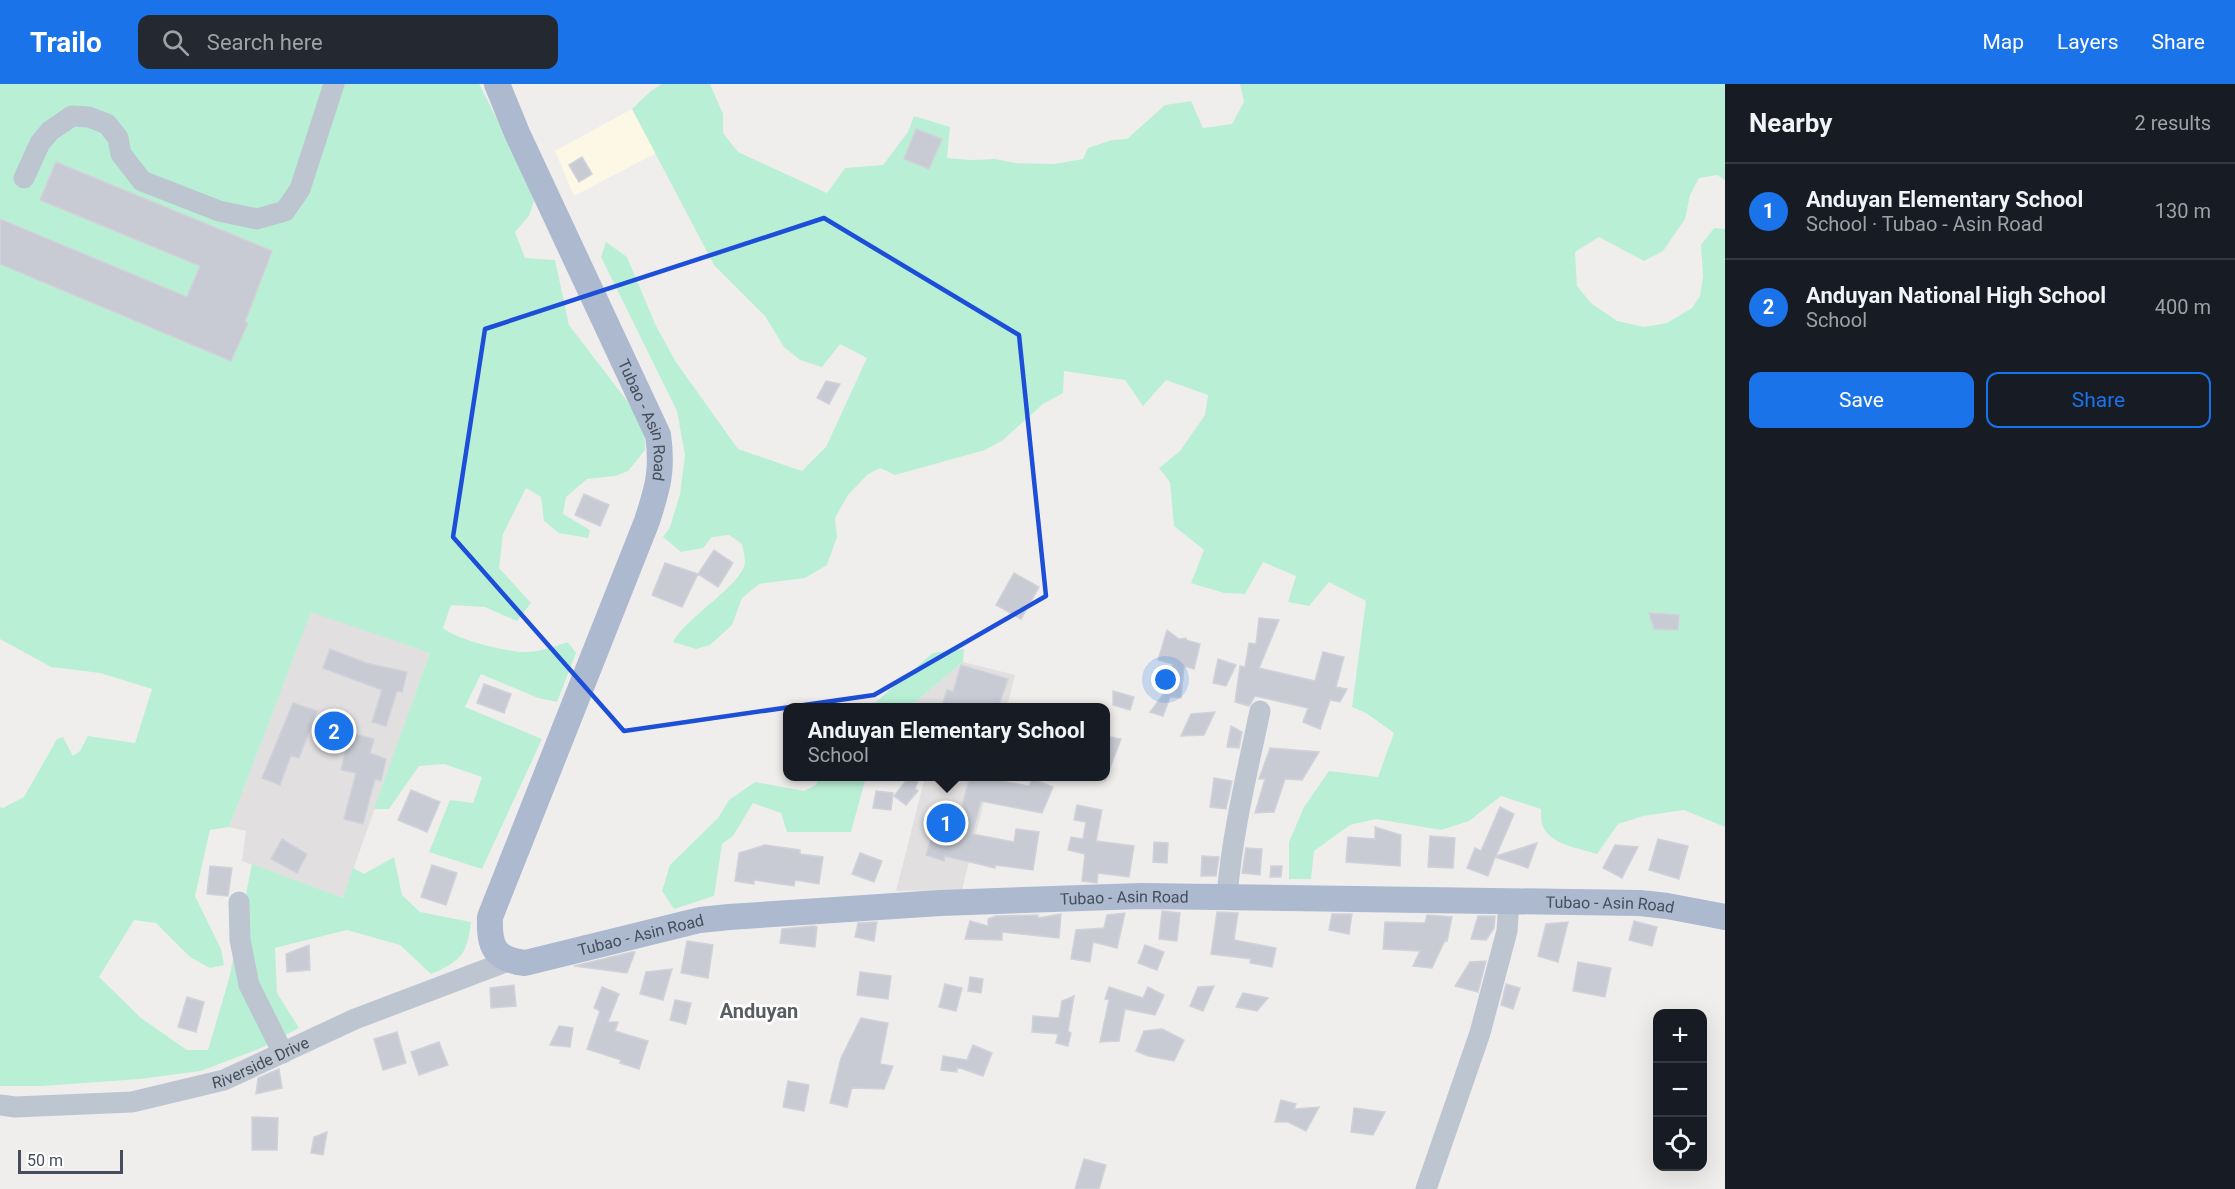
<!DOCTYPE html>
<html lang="en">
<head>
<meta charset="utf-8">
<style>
	body { margin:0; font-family:Roboto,sans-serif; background:#242831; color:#f1f3f6 }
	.controls { position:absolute; right:18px; bottom:18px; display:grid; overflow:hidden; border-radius:12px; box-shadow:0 6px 24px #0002 }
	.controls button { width:54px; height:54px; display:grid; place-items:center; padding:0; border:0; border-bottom:2px solid #363941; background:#171b24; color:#f1f3f6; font:30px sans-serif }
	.scale { position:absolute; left:18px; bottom:15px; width:105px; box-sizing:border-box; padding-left:6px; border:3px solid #454e5c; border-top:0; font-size:16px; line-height:21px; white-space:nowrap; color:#454e5c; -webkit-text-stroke:4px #fff; paint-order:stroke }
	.you { position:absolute; left:1166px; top:596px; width:21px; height:21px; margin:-15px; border:4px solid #fff; border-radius:50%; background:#1a73e8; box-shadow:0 0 0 9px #1a73e833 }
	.badge { display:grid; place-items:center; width:39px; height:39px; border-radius:50%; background:#1a73e8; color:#fff; font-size:20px; font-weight:700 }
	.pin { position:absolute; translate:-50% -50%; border:3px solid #fff; box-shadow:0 2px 6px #0006 }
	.popup { position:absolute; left:783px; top:619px; width:327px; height:78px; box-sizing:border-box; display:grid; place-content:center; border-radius:12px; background:#171b24; filter:drop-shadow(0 2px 4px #0005); font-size:20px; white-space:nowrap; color:#9ea1a6 }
	.popup b { font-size:22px; color:#f1f3f6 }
	.popup::after { content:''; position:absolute; left:50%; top:100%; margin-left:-12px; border:12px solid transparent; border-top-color:#171b24 }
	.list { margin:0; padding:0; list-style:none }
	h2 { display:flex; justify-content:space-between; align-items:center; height:78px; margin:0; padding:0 24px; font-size:26px }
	h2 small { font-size:20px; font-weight:400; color:#9ea1a6 }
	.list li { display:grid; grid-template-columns:39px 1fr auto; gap:18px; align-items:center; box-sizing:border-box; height:96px; padding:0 24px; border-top:2px solid #363941 }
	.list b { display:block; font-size:22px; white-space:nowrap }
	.list p { margin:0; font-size:20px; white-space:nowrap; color:#9ea1a6 }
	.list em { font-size:20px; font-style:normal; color:#9ea1a6 }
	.actions { display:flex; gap:12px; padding:18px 24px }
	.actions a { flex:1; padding:14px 0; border:2px solid #1a73e8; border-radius:12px; text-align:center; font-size:21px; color:#1a73e8 }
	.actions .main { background:#1a73e8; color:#fff }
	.icon { flex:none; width:33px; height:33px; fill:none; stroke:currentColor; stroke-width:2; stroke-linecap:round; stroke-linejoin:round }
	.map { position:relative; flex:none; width:1725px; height:1105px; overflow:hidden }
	header { display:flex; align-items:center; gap:36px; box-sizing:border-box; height:84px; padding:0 30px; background:#1a73e8; color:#fff }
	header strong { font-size:28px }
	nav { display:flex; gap:33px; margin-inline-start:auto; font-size:21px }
	.search { width:420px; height:54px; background:#242831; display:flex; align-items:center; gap:15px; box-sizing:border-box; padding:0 21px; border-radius:12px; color:#9ea1a6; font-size:22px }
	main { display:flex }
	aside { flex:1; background:#171b24 }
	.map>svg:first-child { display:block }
	.commercial { fill:#fcf8e5 }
	.education { fill:#e1dfdf }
	.green { fill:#b9f0d5 }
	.building { fill:#c9cbd4; stroke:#d1d2d9; stroke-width:1.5 }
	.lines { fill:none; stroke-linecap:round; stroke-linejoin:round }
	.minor { stroke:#bdc6d0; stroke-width:21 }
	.major { stroke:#acb9ce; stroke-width:26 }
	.marked { fill:none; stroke:#1d4ed8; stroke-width:4.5; stroke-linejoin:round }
	.labels { text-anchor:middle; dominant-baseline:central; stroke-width:5; stroke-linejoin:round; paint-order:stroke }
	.street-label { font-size:16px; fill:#454e5c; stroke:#fff }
	.quarter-label { font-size:20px; font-weight:bold; fill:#5a5d63; stroke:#fff }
</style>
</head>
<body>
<header>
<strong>Trailo</strong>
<div class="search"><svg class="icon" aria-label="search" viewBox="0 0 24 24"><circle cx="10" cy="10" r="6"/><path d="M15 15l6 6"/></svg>Search here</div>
<nav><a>Map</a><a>Layers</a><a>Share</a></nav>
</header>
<main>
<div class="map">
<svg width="1725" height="1105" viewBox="0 0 1725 1105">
	<rect width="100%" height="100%" fill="#f0eeed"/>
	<path class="commercial" d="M632,25l24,44 -82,43 -19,-45z"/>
	<path class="education" d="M311,527l119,42 -87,245 -101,-37 4,-30 -17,-4z
		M963,578l52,13 -8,32 -94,1 2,-6z
		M925,693h65l-28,113 -66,1z"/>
	<path class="green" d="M0,0h479l46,89 9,28 -5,15 -14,16 10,26 30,2 14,65 75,98 1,27 -17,21 -13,5 -28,3 -21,18 -3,17 27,16 -2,8 -29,-5 -15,-12 -3,-24 -15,-9 -23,46 -4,34 32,35 -14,18 -32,-14 -34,-2 -8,23c15,12 58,22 78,24 16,1 31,-5 47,-10l8,11 -19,49 -19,-4 -57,-24 -16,33 77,32 -60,130 -53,-17 21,-52 23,3 9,-26 -38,-13 -25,2 -30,43h-15l56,-156 -119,-41 -82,215 -19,3 -15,66 26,53 3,16 -14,3 -20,-11 -34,-34 -22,-3 -35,57 42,41 46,32h21l21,-71 23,-115 91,34 10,-30 11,6 30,-17 8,38 18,17 51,10c-4,33 -10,39 -40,52l-31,-29 -53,-15 -72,18 2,45 22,35 -38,20 -60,23 -61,8 -98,7h-42v-279l3,1 21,-11 33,-58 6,-2 10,19 7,-5 8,-15 47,7 17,-54 -52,-16 -49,-6 -51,-28z
		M662,0h48l13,30v19l15,19 89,41 18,-25 38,-3 25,-33 6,-16 36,11 -3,31 25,2 23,-1 20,4 39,1 29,-5 5,-11 24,-8 15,-1 38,-34 26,-4 12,27 29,-4 12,-22 -4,-18h485v96l-8,-5 -18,3 -9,17 -5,24 -22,32 -19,10 -45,-24 -24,15 2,34 14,17 26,18 27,6 23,-4 25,-15 8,-12 3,-20 -2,-31 13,-17 11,1v598l-41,-17 -41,6 -25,8 -21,30c-18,-6 -48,-9 -55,-30 -1,-4 -1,-10 -1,-15l-40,-13 -32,25 -28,9 -65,-11 -26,6 -36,26 -3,28h-22v-37l15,-35 25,-36 49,6 16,-44 -28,-20 -14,-6 14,-106 -37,-19 -20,24 -21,-4 8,-26 -33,-14 -18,32 -21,-1 -33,-10 13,-33 -30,-24 -4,-44 -11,-14 21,-17 25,-36 3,-20 -42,-15 -23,26 -18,-26 -61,-9 -1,22 -20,11 -40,36 -18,10 -90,25 -15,-7 -13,7 -19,20 -13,23 2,19 -10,28 -22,13 -46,6 -17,14 -10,27 -22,20 -14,4 -23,-7c14,-26 68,-56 72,-79 0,-6 -2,-14 -3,-19l-13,-9 -17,2 -9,11 -22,4 -18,-15 7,-10 10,-33 5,-39 -8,-44 -76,-154 5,-15 21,15 29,69 20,36 62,87 64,22 24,-24 41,-89 -27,-14 -18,23 -22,-7 -16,-13 -19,-31 -51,-51 -82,-156 19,-18z
		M964,565l-1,13 -48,40 -13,5h-32l63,-54z
		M819,692l47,1 -15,55h-64l-6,-19 -28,-10 -20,33 -11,8 -8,52 -40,13 -12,-18 8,-26 48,-47 11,-18 26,-18 49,9 12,-6z"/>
	<path class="building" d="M916,45l26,10 -13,30 -25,-10z
		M582,73l10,17 -13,8 -10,-17z
		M56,78l216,89 -27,71 3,1 -17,38 -231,-97v-45l187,78 13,-31 -160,-66z
		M826,297l14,3 -11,20 -12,-6z
		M584,410l25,11 -9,21 -25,-11z
		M714,466l19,13 -15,24 -20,-13z
		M665,479l33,11 -16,33 -30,-12z
		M1014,489l25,14 -18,32 -25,-14z
		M1649,529l30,2 -1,15 -24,-1z
		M1259,534l20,2 -20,48 56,13 8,-29 21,5 -8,30 11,2 -7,13 -10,-2 -10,29 -17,-7 5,-14 -53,-12 -6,10 -14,-4 5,-36 5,1 4,-24 7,1z
		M1167,546l12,9 7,-1v2l14,4 -6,25 -10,-3 -3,32 -11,-1 -7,19 -13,-4 12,-16 11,-32 -15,-4z
		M330,565l36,14 41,9 -5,20 -5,-1 -11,35 -14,-4 10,-32 -59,-22z
		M1218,575l18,6 -10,21 -13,-3z
		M961,581l47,14 -10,29h-57l6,-18 6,2z
		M484,600l27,10 -7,19 -27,-10z
		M1113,607l21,6 -4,13 -17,-5z
		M293,619l24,8 -18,47 -8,-3 -11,30 -18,-7z
		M1215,628l-11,23 -23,1 10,-22z
		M1231,642l11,6 -3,16 -12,-1z
		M350,649l24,6 -4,14 16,6 -5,22 -6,-2 -12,45 -19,-5 12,-46 -15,-3z
		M1105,652l16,3 -16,42z
		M1270,664l49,4 -17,28 -17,-1 -11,33 -19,1 10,-34h-6z
		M909,693h10l-4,12 3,2 -12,14 -12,-9z
		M973,693h18l-1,2 39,7 3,-7 21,8 -11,26 -61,-12 -9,33 42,8 2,-13 23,3 -6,38 -38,-5v3l-50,-12 -1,5 -18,-6 7,-22 20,6 16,-59h3z
		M1214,694l18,3 -6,28 -16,-2z
		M411,706l29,12 -13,30 -29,-12z
		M876,707l17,2 -2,17 -18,-2z
		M1077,721l25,5 -6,31 38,5 -5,31 -31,-4 -1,10 -15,-2 3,-27 -17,-4 3,-13 12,2 3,-17 -12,-2z
		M1500,723l14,7 -18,42 41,-13 -9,25 -33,-11 -7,19 -21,-8 8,-20 6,3z
		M1375,743l26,8 -1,31 -54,-4 2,-25 27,2z
		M1430,752l25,2 -2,30 -25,-1z
		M282,755l25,15 -10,19 -26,-14z
		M1658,755l30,7 -9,33 -30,-9z
		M1154,758l14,1 -1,20 -14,-1z
		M765,761l35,5v4l23,3 -4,27 -24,-4 -1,6 -40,-6v4l-19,-3 4,-28z
		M1615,761l23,2 -16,31 -19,-10z
		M1246,764l16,1 -2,26 -18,-2z
		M860,769l22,8 -8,21 -22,-8z
		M1202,772l17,1 -3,19h-15z
		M432,781l25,8 -11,32 -25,-8z
		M210,782l22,2 -4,28 -21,-2z
		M1271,782h11l-1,11h-11z
		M1162,827l18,2 -3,28 -18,-2z
		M1217,828l21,1 -4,27 42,8 -4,19 -22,-4 1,-4 -40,-5z
		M1125,829l-8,35 -24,-6 -3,20 -19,-3 5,-29 28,-2 3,-13z
		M1061,830l-2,24 -57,-6v8l-37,-1 5,-18 18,5v-7l8,-3 42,-1v3z
		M1332,830h20l-3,20 -20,-4z
		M1427,831l25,2 -5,24 -2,-1 -13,28 -19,-2 7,-15 -37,-2 2,-27 40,1z
		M1478,832h17l-1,12 -8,12 -15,-1z
		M1634,837l23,6 -5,19 -23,-6z
		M877,838l-3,19 -19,-4 3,-14z
		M1568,838l-10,40 -20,-6 8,-32z
		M814,842l3,1 -2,20 -35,-4 2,-14z
		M687,857l26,4 -5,33 -27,-5z
		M309,861l1,25 -23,2 -1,-18z
		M1145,861l19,7 -7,18 -19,-7z
		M635,868l-8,21 -53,-7 58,-14z
		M1486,877l-8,31 -23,-6 15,-24z
		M1578,878l33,6 -6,29 -32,-6z
		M672,885l-9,31 -23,-6 6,-22z
		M860,888l31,4 -3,23 -31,-4z
		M970,893l13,2 -2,14 -13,-2z
		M945,900l17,4 -6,23 -17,-4z
		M1506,900l14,4 -7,21 -12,-4z
		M514,901l2,21 -25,2 -1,-20z
		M1214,902l-11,25 -13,-5 8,-19z
		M602,903l17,7 -11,28h10l-3,9 33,10 -9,28 -19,-6 1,-3 -34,-11 13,-38 -6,-3z
		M1109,903l34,11 5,-11 16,8 -9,20 -30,-6 -6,32 -19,1 9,-42 -4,-1z
		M1243,909l25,5 -11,13 -21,-4z
		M1074,912l-6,35 3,2 -3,13 -12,-3 2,-9 -26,-2 1,-16 26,2 3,-17z
		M187,913l17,5 -8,30 -18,-5z
		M675,916l16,3 -5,21 -16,-4z
		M861,934l27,5 -8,41 13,2 -9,23 -32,-1 -5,19 -17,-4 11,-45z
		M559,942l14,2 -3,19 -20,-2z
		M1162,945l22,11 -10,21 -26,-5 -12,-5 8,-20z
		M397,948l9,31 -23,7 -9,-31z
		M439,958l9,23 -29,10 -8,-23z
		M973,961l19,8 -9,23 -26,-9v5l-16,-2 2,-14 24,4z
		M279,985l3,19 -26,6 2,-16z
		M788,997l21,4 -5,26 -21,-4z
		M1281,1016l15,4 -2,5 25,-2 -13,24 -18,-9h-13z
		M1354,1024l31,4 -12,23 -22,-3z
		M252,1033l26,1 -1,32h-25z
		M327,1048l-4,23 -12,-2 3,-16z
		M1084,1075l22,6 -7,24h-24z"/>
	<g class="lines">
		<g class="minor">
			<path d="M24,94l16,-35 10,-12 22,-15 17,1 18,7 11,14 3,16 21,27 77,30 38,8 28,-8 15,-22 34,-105"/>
			<path d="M1227,813c5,-63 20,-124 33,-186"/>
			<path d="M239,818l1,38 9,45 34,68"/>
			<path id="s1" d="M0,1021l15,2 117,-5 92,-22 131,-61 153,-58"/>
			<path d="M1426,1105l54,-156 27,-102 2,-30"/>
		</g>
		<path class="major" id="s2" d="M497,0l20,49 141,302c5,35 0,52 -11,86l-157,396c-1,30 4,42 35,46l175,-43 29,-3 211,-14 201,-7 499,7 27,3 58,11"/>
	</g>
	<path class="marked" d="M824,134l195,117 27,261 -172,99 -250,36 -171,-194 32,-208z"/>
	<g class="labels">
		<g class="street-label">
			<text stroke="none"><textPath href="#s2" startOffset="368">Tubao - Asin Road</textPath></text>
			<text stroke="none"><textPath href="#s2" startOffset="1572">Tubao - Asin Road</textPath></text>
			<text stroke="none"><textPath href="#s2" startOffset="2058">Tubao - Asin Road</textPath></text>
			<text stroke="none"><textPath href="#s2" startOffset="1086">Tubao - Asin Road</textPath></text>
			<text stroke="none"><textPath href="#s1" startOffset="267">Riverside Drive</textPath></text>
		</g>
		<g class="quarter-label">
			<text x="759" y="927">Anduyan</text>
		</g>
	</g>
</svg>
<div class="controls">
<button>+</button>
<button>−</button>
<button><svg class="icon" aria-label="locate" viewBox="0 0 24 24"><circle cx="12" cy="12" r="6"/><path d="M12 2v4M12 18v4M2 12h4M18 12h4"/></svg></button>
</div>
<div class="scale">50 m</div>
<div class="you"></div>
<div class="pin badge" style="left:946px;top:739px">1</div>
<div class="popup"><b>Anduyan Elementary School</b>School</div>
<div class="pin badge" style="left:334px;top:647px">2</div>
</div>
<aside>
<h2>Nearby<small>2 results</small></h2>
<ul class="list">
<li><span class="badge">1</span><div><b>Anduyan Elementary School</b><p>School · Tubao - Asin Road</p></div><em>130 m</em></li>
<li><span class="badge">2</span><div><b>Anduyan National High School</b><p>School</p></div><em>400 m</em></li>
</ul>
<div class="actions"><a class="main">Save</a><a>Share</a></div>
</aside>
</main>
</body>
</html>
